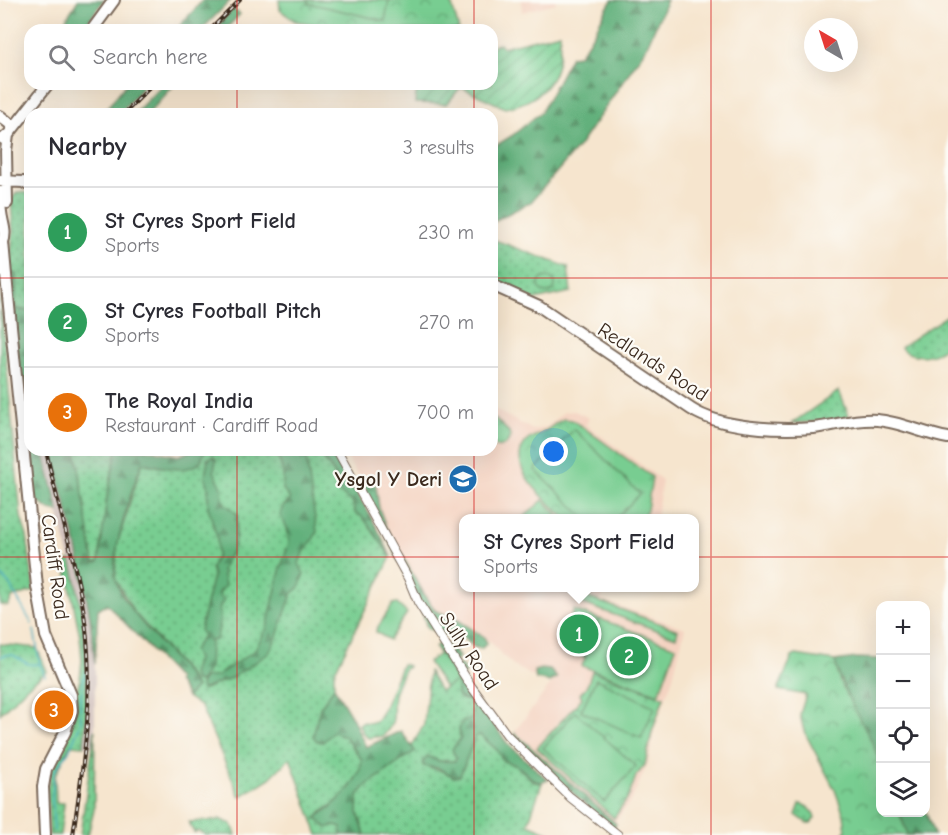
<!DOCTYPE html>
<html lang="en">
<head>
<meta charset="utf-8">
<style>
	body { margin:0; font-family:"Comic Neue",sans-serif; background:#f7f7f7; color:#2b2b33 }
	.controls { position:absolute; right:18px; bottom:18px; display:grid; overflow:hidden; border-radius:12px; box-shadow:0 6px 24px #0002 }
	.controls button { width:54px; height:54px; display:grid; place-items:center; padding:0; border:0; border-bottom:2px solid #e1e1e2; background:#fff; color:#2b2b33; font:30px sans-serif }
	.compass { position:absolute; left:804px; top:18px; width:54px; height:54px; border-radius:50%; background:#fff; box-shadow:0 6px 24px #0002; rotate:321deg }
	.you { position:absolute; left:554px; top:452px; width:21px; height:21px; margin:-15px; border:4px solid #fff; border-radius:50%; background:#1a73e8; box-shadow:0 0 0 9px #1a73e833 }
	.badge { display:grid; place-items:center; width:39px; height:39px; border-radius:50%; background:#0f766e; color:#fff; font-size:20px; font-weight:700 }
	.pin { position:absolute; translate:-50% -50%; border:3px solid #fff; box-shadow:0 2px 6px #0006 }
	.popup { position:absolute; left:459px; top:514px; width:240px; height:78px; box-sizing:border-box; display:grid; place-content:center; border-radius:12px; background:#fff; filter:drop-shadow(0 2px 4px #0005); font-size:20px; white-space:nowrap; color:#7c7c81 }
	.popup b { font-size:22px; color:#2b2b33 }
	.popup::after { content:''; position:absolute; left:50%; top:100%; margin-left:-12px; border:12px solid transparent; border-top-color:#fff }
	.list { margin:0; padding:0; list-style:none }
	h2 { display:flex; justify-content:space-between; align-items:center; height:78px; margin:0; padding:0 24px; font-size:26px }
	h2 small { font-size:20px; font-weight:400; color:#7c7c81 }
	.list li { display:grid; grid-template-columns:39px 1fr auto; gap:18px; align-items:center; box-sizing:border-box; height:90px; padding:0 24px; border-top:2px solid #e1e1e2 }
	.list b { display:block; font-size:22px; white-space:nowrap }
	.list p { margin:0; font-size:20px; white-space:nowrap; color:#7c7c81 }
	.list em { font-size:20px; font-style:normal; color:#7c7c81 }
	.icon { flex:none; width:33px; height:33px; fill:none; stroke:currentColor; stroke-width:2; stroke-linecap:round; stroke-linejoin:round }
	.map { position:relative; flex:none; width:948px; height:835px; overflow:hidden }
	.search { position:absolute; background:#fff; box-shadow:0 6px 24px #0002; left:24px; top:24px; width:474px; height:66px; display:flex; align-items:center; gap:15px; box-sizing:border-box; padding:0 21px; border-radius:18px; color:#7c7c81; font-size:22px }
	.panel { position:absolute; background:#fff; box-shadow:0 6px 24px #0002; left:24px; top:108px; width:474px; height:348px; border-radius:18px }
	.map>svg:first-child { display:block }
	.built { fill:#f4d3c1 }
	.railway { fill:#d0c0bc }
	.grass { fill:url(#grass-dots); stroke:#5a7c58; stroke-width:1.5 }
	.forest { fill:url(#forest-firs); stroke:#4e6d4c; stroke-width:1.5 }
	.park { fill:url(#park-crowns); stroke:#5a7c58; stroke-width:1.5 }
	.garden { fill:url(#garden-furrows); stroke:#5a7c58; stroke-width:1.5 }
	.pitch { fill:#78cd91; stroke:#5a7c58; stroke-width:1.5 }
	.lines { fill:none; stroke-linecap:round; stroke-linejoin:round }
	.stream { stroke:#3fabbf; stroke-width:1.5 }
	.minor-casing { stroke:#7c6b5c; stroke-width:10 }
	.major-casing { stroke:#7c6b5c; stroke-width:14 }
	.minor { stroke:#fff; stroke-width:8 }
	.major { stroke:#fff; stroke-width:10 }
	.rail-casing { stroke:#3b2a1e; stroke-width:4 }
	.rail { stroke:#fdfcf7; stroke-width:1.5; stroke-dasharray:4.5; stroke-linecap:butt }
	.grid { fill:none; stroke:#d62828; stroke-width:1.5; stroke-opacity:0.55 }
	.labels { text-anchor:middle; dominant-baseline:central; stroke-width:4.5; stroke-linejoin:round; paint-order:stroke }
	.street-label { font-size:20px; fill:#3b2a1e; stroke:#fdfcf7 }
	.poi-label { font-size:20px; font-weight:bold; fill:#3b2a1e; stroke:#fdfcf7; text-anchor:end }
</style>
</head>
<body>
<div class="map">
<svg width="948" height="835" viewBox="0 0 948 835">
	<defs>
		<pattern id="grass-dots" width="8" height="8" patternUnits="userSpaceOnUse" patternTransform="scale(1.5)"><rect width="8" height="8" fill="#78cd91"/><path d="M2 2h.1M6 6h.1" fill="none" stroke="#64a776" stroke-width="1.8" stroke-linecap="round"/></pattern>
		<pattern id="forest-firs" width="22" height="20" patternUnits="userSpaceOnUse" patternTransform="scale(1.5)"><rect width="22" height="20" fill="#62b07b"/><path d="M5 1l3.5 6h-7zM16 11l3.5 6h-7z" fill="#528f64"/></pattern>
		<pattern id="park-crowns" width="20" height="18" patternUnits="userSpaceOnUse" patternTransform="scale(1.5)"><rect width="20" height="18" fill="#78cd91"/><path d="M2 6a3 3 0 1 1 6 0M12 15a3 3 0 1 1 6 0" fill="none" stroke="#64a776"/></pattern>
		<pattern id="garden-furrows" width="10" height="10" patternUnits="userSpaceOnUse" patternTransform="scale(1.5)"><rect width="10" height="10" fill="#78cd91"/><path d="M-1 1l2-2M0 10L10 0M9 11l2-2" fill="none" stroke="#64a776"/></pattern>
	</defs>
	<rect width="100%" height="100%" fill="#fdfcf7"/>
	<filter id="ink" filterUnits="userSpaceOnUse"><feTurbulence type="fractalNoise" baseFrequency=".0167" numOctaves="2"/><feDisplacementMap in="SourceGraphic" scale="12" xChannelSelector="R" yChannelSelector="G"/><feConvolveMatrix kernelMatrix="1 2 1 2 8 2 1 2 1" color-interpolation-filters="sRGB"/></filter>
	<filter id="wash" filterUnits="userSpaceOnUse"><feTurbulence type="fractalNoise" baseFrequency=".008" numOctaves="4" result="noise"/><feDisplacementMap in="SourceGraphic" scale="24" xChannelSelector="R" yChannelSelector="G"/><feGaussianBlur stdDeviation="1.35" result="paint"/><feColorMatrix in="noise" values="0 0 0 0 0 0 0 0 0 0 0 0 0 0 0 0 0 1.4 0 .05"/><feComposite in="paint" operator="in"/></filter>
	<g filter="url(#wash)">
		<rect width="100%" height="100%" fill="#f6e5ce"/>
		<path class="built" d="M521,0h34l1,3 -34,9z
			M492,408l41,22 14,-3 17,-15 11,-1 14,7 -3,7 76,55 -6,38h-192v70h153l-12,4 -4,8 84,28 -12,49 -19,53 -6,33 -16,36 -17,23 -100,-91 40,-52 -22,-3 -16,-8 -15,-13 -12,-14 -2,1 -32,-23 -20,-8 -9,-12 -84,-149h149z"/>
		<path class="railway" d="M43,450h8l25,92 14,74 5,48v66l-2,16h-9l4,-42 -1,-39 -6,-59z"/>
		<path class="grass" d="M17,192l13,1v118l-15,-2 1,-35h-7l4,-41 -2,-33z
			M492,239l76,28 3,25 -36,8 -43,-19z
			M0,296l21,221 6,19 7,55 -21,6 -5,9 -8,-1z
			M948,315v30c-13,12 -32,15 -46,4l-1,-2z
			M839,391l10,25 -16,5 -41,2z
			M76,450h41l-10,47 -8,65 -6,1z
			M205,450h117v7l16,22 2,14 13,10 2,10 8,4 28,40 -57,116v14l-14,21 13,24 12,4 17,24c-2,19 -23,44 -41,52l14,13 7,2 -1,8h-23l-28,-77 -20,20 -30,19 -39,-90 -14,-10 9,-10 -9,-14 -53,-61 -19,-34 2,-33 25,-82 18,4z
			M71,560c16,61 19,123 13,186l-14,-1 -15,32 1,26h8v2l-4,30h-11l-2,-46 3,-16 30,-94 2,-19 -2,-23 -15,-76z
			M0,644l37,4 10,23 -20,16 -27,27z
			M402,664l6,2 -1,2h-2c-4,9 -9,18 -11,27 -3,19 5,24 -11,41l-15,2 -6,-6 -3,-8 3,-2 8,1 7,-3 5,-8z
			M429,672l11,19 17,-10v14l5,4 7,2 4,5 -2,13 -9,3 -3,7 2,9 -6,23h-16l-12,-4 3,11c11,0 20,10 29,8l16,-40 5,-1 17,15 6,11 14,5 17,16 8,1 -14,41 27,11h-190l-7,-22v-18l9,-10 47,-34 -2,-5 12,-22z
			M95,730l-1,80 -6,25h-8z
			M800,804c7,1 14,7 15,14l-4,5h-4l-11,-8z
			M221,820l11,4 4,11h-30l-8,-4 -4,2 -5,-11z"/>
		<path class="forest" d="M78,0h26l-22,30h-16l-5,-3z
			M203,0h28l-30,30h-25z
			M612,0h55l-21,48 -67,98 -48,56 -39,20v-74l21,-13 28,-23 30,-56 8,-1c14,-16 21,-36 33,-55z
			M233,9l7,5 -15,16h-11z
			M126,84h19l-26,30h-17z
			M163,84h12l-27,30h-14z
			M16,273v36l14,2v139h13l16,62 -9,-2 -20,-14 -21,-222z
			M51,450h25l18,113 5,-1 8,-65 10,-47h34l28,6 13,-6h13c-2,4 -3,10 -6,13 -14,12 -42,2 -57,0 -9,23 -33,94 -26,117 6,20 22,39 36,54 15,17 31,34 44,53l-9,10 -10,-16 1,-2 -71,-75 -9,5 -3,55 -5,-48 -14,-74z
			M275,450h30l12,82c-5,12 -16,20 -18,32l5,10 -5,14 -7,6 -15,42 -8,17 -36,24 -31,13 -2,-6 4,-6 14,-2 3,-3 33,-22 13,-23 14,-61 8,-24 -2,-15 -7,-13 3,-9 5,-3 2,-4 -8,-11c4,-15 -2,-25 -7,-38z
			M322,450h11c18,36 43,70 58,107l-28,-40 -8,-4 -2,-10 -13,-10 -2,-14 -16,-23z
			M213,456l3,4 -2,11 8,17 1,14 15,13 -4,31 -12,23 3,17 -6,7 1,4 4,3 -5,8c3,10 0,22 -3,32l-6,1 -1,26 -9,15 -5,-1 -3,-7 5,-15 -4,-9 10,-14 -3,-6 13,-55 -2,-7 6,-12v-19l-9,-30v-22l-3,-9 3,-17z
			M366,480l7,1 3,4 3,23 7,19 41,72 9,12 19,7 29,19 3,6 -6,6 -7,-2 -15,-12 -8,3 -24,-10 -6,-21 -58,-119 -1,-4z
			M439,643c10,2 14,5 20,14l-7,10 2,2 3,-4h4l5,6 -1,4 -6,2 48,66 41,37c-15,7 -18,-6 -30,-13 -4,-3 -10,-5 -15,-6l-6,-11 -17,-15 -5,2 -15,39 -6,1 -16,-9 -15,-2v-3l4,-7 12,5h16l1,-3 -4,-9 9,-11 -2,-9 3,-7 9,-3 2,-12 -4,-6 -7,-2 -5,-4v-14l-22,-34z
			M856,658l24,1v108c-11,-37 -36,-68 -45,-106z
			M541,669l9,1 7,8 -7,4 -14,-3 -2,-8z
			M334,687l18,30 14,30 35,-16 14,20 -48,34 -9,10v18l7,22h-24l1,-8 -7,-2 -8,3 -11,-10c5,-5 10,-7 15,-11 14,-13 29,-28 31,-47l-17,-24 -12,-4 -10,10 -6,-1 -4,-5 7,-28z
			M515,733l101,91 -2,4 -36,-30 -63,-61z
			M926,812l8,23h-26l-9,-22z"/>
		<path class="park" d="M279,0h179l-7,2 8,28h-113l-51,-9 -15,-11z
			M539 285a8 8 0 1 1 16 0a8 8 0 1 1-16 0Z
			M492,416l17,16 1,5 -4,8 -10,2 -4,-8z
			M564,419l8,1 8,5 72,52 -5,33 -5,8h-77c-16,-16 -60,-49 -40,-75 5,-7 13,-7 20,-12 7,-4 11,-9 19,-12z
			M796,655l39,6 5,21 34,64 6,21v45l19,1 9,22h-65l3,-4 -2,-16 -9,-25 -31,-59 -4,-17 6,-19 -28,-5 14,-33z
			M592,671l72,26 -12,35 -7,33 -9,11 -7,20 -15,22 -77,-70 45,-50 -2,-4 8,-10z"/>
		<path class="garden" d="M560,33c1,41 -12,67 -55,75l-42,-20 -4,1 -12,15 -32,-1 2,-19h75v-38l8,-2 3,3z"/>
		<path class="pitch" d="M309,0h80l-4,21 -77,-18z
			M574,429l66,65 -24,24h-31l-50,-48z
			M543,500l18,18h-38z
			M581,595l97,35 -2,7 -98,-35z
			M396,603l11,10 -18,27 -13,-8v-2l17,-26z
			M574,610l25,9 -15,38 -24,-9z
			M600,619l76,28 -17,47 -77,-28z
			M440,654l17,27 -12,7 -17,-26z
			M596,679l59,28 -14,31 -60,-27z
			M575,712l61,54 -32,36 -61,-54z"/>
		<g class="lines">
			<path class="stream" d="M0,574l9,10 23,40
				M34,630l6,34
				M0,657c16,-7 16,3 29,7 4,1 7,0 11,0l5,12
				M54,831l-2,-33 2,-26 15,-21 12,-29 -1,-21 5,-29"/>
		</g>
	</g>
	<g filter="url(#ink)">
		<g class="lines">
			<g class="minor-casing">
				<path id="minor" d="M337,450l71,128 10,24 53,84 36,49 31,31 32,31 48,38"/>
			</g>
			<g class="major-casing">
				<path id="major" d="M92,30l22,-30
					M0,116l14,11
					M3,139l5,-4 40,-51
					M0,181l23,1 7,4
					M0,192c0,7 0,14 1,20 1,11 6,19 2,30l4,44 30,300 9,50 25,59 1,16 -7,21 -19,37 -3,18 2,48
					M7,203l-1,-52 2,-16
					M492,285l47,21 152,103c29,19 87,22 122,19 21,-2 42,-10 64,-8 24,2 47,14 71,18"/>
			</g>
			<use href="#minor" class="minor"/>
			<use href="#major" class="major"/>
			<g class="rail-casing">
				<path id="rail" d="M210,30l30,-30
					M124,114l29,-30
					M46,450c12,60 33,118 40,179 8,70 -3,138 -13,206"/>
			</g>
			<use href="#rail" class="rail"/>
		</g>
	</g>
	<path class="grid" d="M237,0v30M474,0v30M711,0v835M237,84v30M474,84v30M0,278h30M492,278h456M237,450v385M474,450v385M0,557h948"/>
	<defs>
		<g id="school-disc" transform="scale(1.5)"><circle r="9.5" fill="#1f6fb2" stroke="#fdfcf7"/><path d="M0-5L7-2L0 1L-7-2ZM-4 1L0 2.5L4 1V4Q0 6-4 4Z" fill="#fff"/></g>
	</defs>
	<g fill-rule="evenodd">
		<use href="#school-disc" x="463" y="479"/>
	</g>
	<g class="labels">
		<g class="street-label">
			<text transform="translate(653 362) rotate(33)">Redlands Road</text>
			<text transform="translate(55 567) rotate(82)">Cardiff Road</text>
			<text transform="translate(469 651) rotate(56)">Sully Road</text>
		</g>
		<g class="poi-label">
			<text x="442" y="479">Ysgol Y Deri</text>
		</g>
	</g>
</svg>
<div class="controls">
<button>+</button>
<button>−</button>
<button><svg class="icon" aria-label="locate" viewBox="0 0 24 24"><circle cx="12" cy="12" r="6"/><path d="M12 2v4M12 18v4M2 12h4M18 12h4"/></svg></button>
<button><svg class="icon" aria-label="layers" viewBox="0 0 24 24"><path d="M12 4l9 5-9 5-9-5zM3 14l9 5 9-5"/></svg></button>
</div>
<svg class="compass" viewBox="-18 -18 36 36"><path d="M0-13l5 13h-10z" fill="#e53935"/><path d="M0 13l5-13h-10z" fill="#7c7c81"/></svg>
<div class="you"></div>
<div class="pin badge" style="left:579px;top:634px;background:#2e9e5b">1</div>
<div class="popup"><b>St Cyres Sport Field</b>Sports</div>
<div class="pin badge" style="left:629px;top:656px;background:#2e9e5b">2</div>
<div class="pin badge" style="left:54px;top:710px;background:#e8710a">3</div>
<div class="search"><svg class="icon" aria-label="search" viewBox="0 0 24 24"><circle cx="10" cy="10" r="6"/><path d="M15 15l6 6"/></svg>Search here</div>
<section class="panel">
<h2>Nearby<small>3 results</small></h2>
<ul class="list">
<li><span class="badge" style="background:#2e9e5b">1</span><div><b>St Cyres Sport Field</b><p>Sports</p></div><em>230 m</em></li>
<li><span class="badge" style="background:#2e9e5b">2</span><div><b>St Cyres Football Pitch</b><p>Sports</p></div><em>270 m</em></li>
<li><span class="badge" style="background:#e8710a">3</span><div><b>The Royal India</b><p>Restaurant · Cardiff Road</p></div><em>700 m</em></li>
</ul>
</section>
</div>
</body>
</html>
